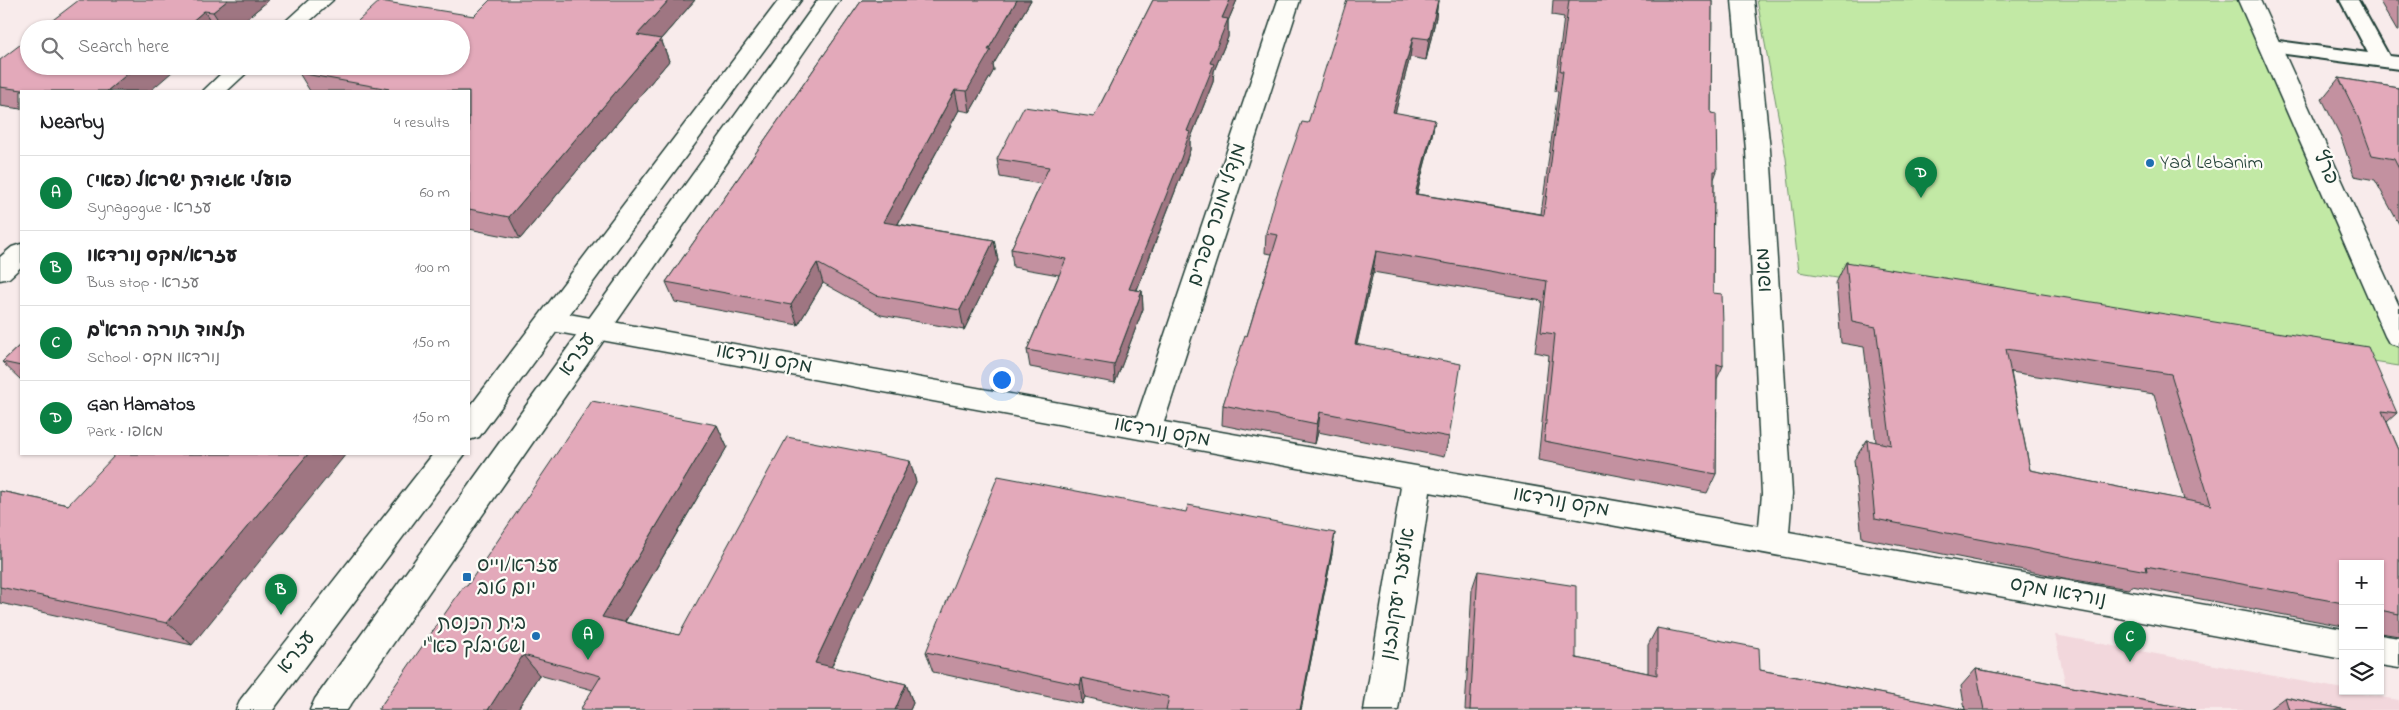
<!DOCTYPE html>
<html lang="en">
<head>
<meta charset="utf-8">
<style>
	body { margin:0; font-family:"Indie Flower","Playpen Sans Hebrew",sans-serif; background:#f2f2f2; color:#202124 }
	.controls { position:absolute; right:15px; bottom:15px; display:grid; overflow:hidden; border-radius:0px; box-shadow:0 1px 4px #0004 }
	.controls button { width:45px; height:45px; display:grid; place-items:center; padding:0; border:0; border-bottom:1px solid #e0e0e0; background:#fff; color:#202124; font:25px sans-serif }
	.you { position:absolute; left:1001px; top:379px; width:18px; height:18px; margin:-12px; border:4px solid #fff; border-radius:50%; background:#1a73e8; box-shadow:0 0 0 8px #1a73e833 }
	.badge { display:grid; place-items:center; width:32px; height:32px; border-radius:50%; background:#0b8043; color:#fff; font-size:16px; font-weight:700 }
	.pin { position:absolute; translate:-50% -41px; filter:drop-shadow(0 1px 2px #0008) }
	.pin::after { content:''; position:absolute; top:26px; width:18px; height:15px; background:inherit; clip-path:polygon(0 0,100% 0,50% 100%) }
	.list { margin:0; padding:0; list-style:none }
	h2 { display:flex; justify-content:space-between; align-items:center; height:65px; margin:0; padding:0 20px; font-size:21px }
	h2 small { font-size:16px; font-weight:400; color:#757577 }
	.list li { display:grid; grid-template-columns:32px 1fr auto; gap:15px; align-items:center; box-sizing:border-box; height:75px; padding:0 20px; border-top:1px solid #e0e0e0 }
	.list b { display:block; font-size:19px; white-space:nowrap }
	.list p { margin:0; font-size:16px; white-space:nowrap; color:#757577 }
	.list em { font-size:16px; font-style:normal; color:#757577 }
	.icon { flex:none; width:28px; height:28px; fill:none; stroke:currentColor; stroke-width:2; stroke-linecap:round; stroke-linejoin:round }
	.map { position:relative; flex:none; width:2399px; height:710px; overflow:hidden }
	.search { position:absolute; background:#fff; box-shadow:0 1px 4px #0004; left:20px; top:20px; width:450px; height:55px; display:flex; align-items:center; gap:12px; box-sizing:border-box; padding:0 18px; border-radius:28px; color:#757577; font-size:19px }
	.panel { position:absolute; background:#fff; box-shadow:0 1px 4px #0004; left:20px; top:90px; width:450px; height:365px; border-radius:0px }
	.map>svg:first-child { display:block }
	.built { fill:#f2d7dc }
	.green { fill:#c2e9a5; stroke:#70936c }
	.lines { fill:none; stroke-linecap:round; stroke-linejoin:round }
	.lane-casing { stroke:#1f3d34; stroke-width:4 }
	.street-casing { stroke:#1f3d34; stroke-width:3 }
	.secondary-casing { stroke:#1f3d34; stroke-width:3 }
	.lane { fill:#fdfcf7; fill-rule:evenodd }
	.street { fill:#fdfcf7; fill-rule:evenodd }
	.secondary { fill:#fdfcf7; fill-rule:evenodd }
	.wall { fill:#c391a0; stroke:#1f3d34; fill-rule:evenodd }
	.shaded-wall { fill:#9f7682; stroke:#1f3d34 }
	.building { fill:#e3a9ba; stroke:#1f3d34; fill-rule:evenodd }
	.poi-dot { fill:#1f6fb2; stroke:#fdfcf7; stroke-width:2 }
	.labels { text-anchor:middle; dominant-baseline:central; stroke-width:4.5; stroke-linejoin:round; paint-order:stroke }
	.poi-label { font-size:20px; fill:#1f3d34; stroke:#fdfcf7; text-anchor:start }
	.street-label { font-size:20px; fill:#1f3d34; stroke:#fdfcf7 }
</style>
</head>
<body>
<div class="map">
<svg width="2399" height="710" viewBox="0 0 2399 710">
	<rect width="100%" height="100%" fill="#f8ebeb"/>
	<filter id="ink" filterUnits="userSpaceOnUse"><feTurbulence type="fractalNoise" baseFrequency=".02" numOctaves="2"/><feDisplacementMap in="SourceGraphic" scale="10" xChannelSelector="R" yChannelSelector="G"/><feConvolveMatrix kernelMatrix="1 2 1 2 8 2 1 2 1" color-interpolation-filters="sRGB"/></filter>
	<g filter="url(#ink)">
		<path class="built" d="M2055,635l288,54v2l56,9v10h-328z"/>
		<path class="green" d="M1757,0h491l151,338v28l-600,-94 -13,-114z"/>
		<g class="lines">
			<g class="lane-casing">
				<path id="lane" d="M2340,0h18l31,56 10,1v12l-128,-17 -7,-2 -2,-4 2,-4 7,-2 97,13z"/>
			</g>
			<g class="street-casing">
				<path id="street" d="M309,0h24l-32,29h-24z
					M1278,0h22l-136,422 595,104 3,-32 -16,-344 -14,-150h22l16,150 22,344 -3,38 554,97v30l-913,-167 -32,218h-34l37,-223 -849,-156 -10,-3 -3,-7 3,-7 10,-3 585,106z
					M2238,0h22l139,306v40l-10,-3 -4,-7z
					M229,66h25l-27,25h-24z
					M21,244v23l-12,11 -9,2v-23l12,-10z
					M2380,635l19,3v30l-19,-3z"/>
			</g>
			<g class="secondary-casing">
				<path id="secondary" d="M779,0h22l-322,437 -10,3v-32z
					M818,0h22l-493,710h-37l5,-11z
					M433,454h32l-192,256h-37l5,-11z"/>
			</g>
			<use href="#lane" class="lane"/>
			<use href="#street" class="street"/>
			<use href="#secondary" class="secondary"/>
		</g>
		<path class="wall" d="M269,0l-35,29h-193z
			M695,0l-34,39 8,22 -149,178 -51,-10v-138h-159l-11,-18 175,-57z
			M862,0h169l-38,65 1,5 -24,42 -11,-2 -61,114 96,16 4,21 -34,69 -83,-15 -58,-32 -25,42 -123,-23 -9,-20z
			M1153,0h84l-9,21v16l-14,34 -1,11 -23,58v10l-9,26 -44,114 5,1 1,18 -28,74 -85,-16 -3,-17 32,-75 -46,-8 -2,-18 30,-65 -41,-7 -3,-18 97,-42z
			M1438,0l-2,17 -10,43 -16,-3 -15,56 40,7 -4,20 -14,54 124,20 17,-122 -3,-1 9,-74 -12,-2 1,-15h159l-1,113 6,58 -3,8 -1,114 10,73 -6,13 -1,95 -9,19 -169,-33 11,-105 -14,-3 7,-51 -169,-29 -16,72 92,93 -5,20 -126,-25 -3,12 -93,-19 1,-20 24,-69 25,-82 -7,-1 1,-20 42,-110z
			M2379,0h20v31h-2z
			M0,60l150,31h-129v18l-21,-3z
			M2339,78l60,10v136l-24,-44 -21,-4 -13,-39 -19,-38z
			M1846,262l551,151 -10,9 12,28v186l-19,-3v-69h-37v62l-211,-40 -4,3 -59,-10 -207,-41 -8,-78 13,-20 9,2 -12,-95 -23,-4 -5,-60zM2011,372l143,22 30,106 -154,-30z
			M21,344v36l-19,-18z
			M717,425l10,22 -102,175 54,13 231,-174 6,21 -85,185 75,17 7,19 -3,7h-330l13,-20 -54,-15 -22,35h-139l89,-124z
			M0,491l68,14 124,140 -192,-42z
			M1332,554l-31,156h-159l-57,-13 -3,7 -149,-32 -7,-20z
			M1478,571l98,87 72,15v-28l9,-17 103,42 205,40 -4,-24 15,-17 219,41h-730l7,-121z
			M2285,697l61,13h-78z"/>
		<path class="shaded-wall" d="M228,0h41l-35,29h-10l-11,-17z
			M669,0h26l-50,57 -8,-22z
			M1017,0h14l-38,65 1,5 -24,42 -3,-21 21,-41z
			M1230,0h7l-9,21v16l-14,34 -1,11 -23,58v10l-9,26 -51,131 -1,-18 58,-158 23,-68 12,-45z
			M1438,0l-2,17 -10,43 3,-21z
			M204,11l12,18h-33z
			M1413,37l-3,20 -20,76 3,-21z
			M661,39l8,22 -149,178 -11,-22z
			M137,66h42l-29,25h-43z
			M955,90l4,20 -71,132 -5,-20z
			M1435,120l-4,20 -20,75 4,-21z
			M994,240l4,21 -34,69 -4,-20z
			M1376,251l-3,21 -21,92 3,-20z
			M817,263l6,20 -25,42 -7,-20z
			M1142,291l1,18 -28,74 -1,-18z
			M1320,412l-2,20 -3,12 2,-20z
			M717,425l10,22 -111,190 -14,-20z
			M308,454h38l-154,191 -25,-22z
			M910,461l6,21 -92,201 -9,-20z
			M1335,533l-3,21 -31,156h-1z
			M523,655l16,20 -22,35h-29z
			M1082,678l3,19 -3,7 -2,-19z
			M906,684l7,19 -3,7h-15z"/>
		<path class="building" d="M79,0h149l-15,12 -9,-1 -21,18h-142z
			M490,0h179l-32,35 24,4 -152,178 -40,-8v-118h-83l3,-2 -90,-16 7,-7h155v-37h-112l31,-28 94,15z
			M862,0h155l-29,50h3l-24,41 -12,-1 -72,132 111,18 -34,70 -85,-15 -58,-32 -26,42 -125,-23z
			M1153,0h77l-8,18 6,1 -18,44 4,1 -27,67 3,1 -9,26 -52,131 13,2 -28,74 -87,-15 39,-91 -55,-10 38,-82 -52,-8 27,-52 70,10z
			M1347,0h91l-9,39 -16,-2 -20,75 42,8 -20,74 129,21 19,-144h-3l9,-71h143l-1,113 5,1 1,57h-3l-1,122 9,1 1,30v42l-6,-2 -1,110 -172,-33 11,-107 -14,-2 6,-51 -171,-30 -21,93 106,20 -12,73 -129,-25 -3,12 -94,-19 22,-70 2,1 31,-101 -12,-2 9,-33 27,-78 6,1z
			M29,38v28h108l-30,25h-77l-30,-4v-27z
			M2339,78l60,10v81l-5,-10 -22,-4 -14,-38z
			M1846,262l522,85 29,66 -15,-2 17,39v164l-19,-4v-46h-37v39l-197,-37 1,5 -61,-11 -211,-41 -8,-79 24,5 -15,-118 -24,-5zM2006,349l165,25 40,131 -181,-35z
			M21,344v22l-19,-4z
			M592,401l125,24 -115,192 77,18 108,-198 123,24 -95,202 91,21 -11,26h-315l21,-34 -78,-21 -35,55h-110l86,-124h3z
			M116,454h192l-141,169 -167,-36v-96l68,14z
			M998,476l188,36 2,-7 147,28 -35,177h-134l3,-13 -87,-19 -2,7 -154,-33z
			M1478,571l98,15v72l81,17v-47l102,20 1,22 206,40h-496z
			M1976,669l219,41h-211z
			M2285,697l61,13h-57z"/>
	</g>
	<g class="poi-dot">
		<circle cx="2150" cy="163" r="5"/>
		<rect x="462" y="572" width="10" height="10" rx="2.5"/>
		<circle cx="536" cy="636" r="5"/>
	</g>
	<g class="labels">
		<g class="poi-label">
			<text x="2160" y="163">Yad Lebanim</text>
			<text x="477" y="566">עזרא/וייס<tspan x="477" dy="23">יום טוב</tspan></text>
			<text x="526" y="624" text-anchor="end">בית הכנסת<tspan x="526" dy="23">ושטיבלך פא"י</tspan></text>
		</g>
		<g class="street-label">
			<text transform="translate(2325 168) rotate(66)">פרץ</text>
			<text transform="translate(1218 215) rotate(-72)">מנדלי מוכר ספרים</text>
			<text transform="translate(1765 270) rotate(-93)">מאפו</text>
			<text transform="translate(578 355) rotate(-55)">עזרא</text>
			<text transform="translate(764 360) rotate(10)">מקס נורדאו</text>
			<text transform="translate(1162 433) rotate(10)">מקס נורדאו</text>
			<text transform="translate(1561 503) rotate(10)">מקס נורדאו</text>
			<text transform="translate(2058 593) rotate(10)">נורדאו מקס</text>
			<text transform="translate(1399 594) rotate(-81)">אליעזר יעקובזון</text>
			<text transform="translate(297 653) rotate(-52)">עזרא</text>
		</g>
	</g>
</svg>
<div class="controls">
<button>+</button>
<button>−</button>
<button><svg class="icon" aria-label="layers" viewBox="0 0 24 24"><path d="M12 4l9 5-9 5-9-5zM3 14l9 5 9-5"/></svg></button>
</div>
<div class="you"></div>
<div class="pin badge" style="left:588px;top:660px">A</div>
<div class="pin badge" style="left:281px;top:615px">B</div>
<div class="pin badge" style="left:2130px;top:662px">C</div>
<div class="pin badge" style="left:1921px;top:198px">D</div>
<div class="search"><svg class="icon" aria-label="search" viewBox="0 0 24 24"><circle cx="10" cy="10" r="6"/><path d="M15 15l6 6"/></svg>Search here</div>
<section class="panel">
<h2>Nearby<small>4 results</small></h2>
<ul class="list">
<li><span class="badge">A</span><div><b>פועלי אגודת ישראל (פאי)</b><p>Synagogue · עזרא</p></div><em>60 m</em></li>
<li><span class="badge">B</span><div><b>עזרא/מקס נורדאו</b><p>Bus stop · עזרא</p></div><em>100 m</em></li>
<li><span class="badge">C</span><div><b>תלמוד תורה הרא&quot;ם</b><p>School · נורדאו מקס</p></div><em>150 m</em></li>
<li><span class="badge">D</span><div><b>Gan Hamatos</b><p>Park · מאפו</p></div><em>150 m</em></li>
</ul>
</section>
</div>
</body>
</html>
